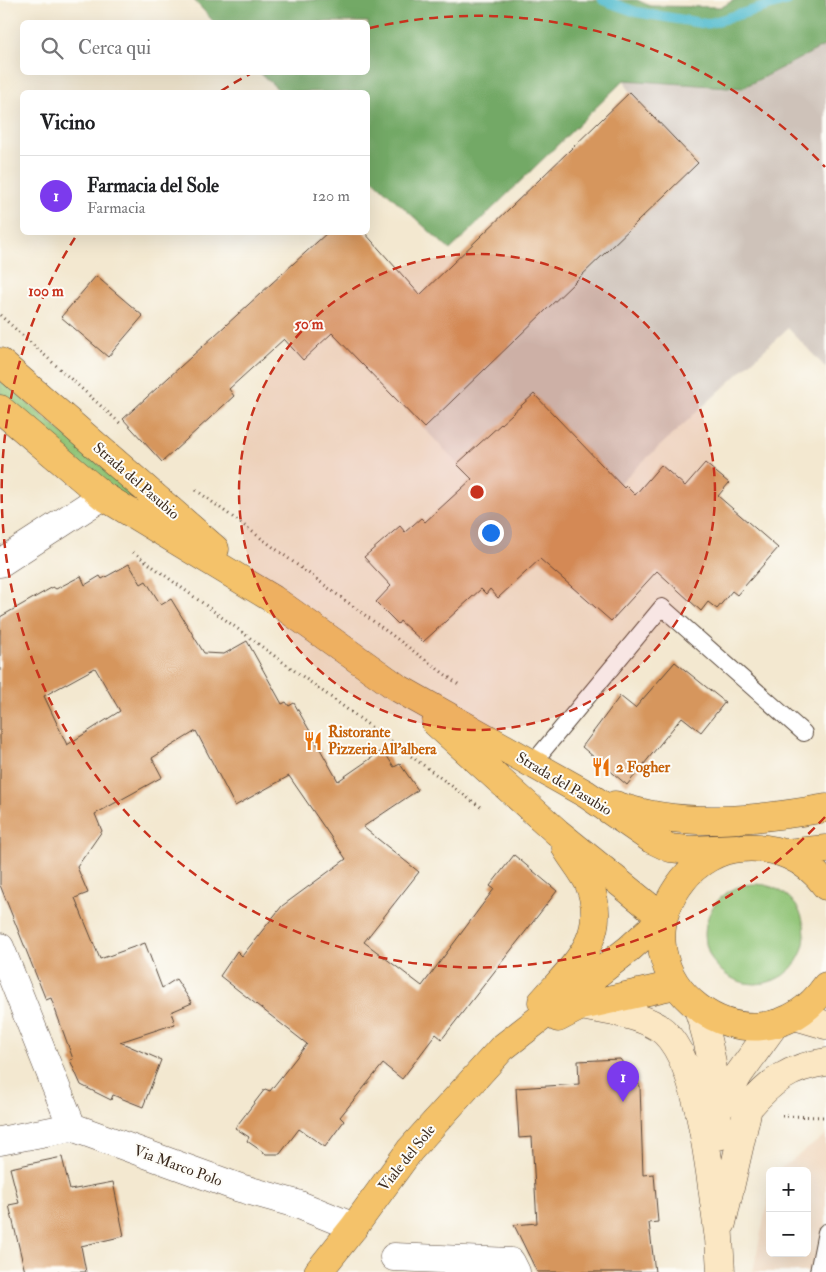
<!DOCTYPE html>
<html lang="it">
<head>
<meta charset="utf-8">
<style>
	body { margin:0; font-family:"IM FELL Double Pica",serif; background:#f2f2f2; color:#202124 }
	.controls { position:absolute; right:15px; bottom:15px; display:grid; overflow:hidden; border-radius:8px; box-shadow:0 5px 20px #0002 }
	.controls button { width:45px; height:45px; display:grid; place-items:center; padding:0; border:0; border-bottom:1px solid #e0e0e0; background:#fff; color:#202124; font:25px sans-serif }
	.you { position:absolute; left:490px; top:532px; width:18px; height:18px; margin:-12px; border:4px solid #fff; border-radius:50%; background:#1a73e8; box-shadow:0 0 0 8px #1a73e833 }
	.badge { display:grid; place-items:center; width:32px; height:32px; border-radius:50%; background:#7c3aed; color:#fff; font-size:16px; font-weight:700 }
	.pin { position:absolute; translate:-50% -41px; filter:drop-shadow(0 1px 2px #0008) }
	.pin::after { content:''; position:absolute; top:26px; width:18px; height:15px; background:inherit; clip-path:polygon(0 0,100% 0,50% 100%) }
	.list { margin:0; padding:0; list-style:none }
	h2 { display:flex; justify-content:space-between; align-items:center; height:65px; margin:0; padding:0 20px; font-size:21px }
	h2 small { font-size:16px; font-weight:400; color:#757577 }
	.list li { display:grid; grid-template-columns:32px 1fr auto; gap:15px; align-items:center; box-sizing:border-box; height:80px; padding:0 20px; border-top:1px solid #e0e0e0 }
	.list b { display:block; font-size:19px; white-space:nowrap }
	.list p { margin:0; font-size:16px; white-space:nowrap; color:#757577 }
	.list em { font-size:16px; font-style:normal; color:#757577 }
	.icon { flex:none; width:28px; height:28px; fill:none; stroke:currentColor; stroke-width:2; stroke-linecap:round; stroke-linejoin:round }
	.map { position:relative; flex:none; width:826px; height:1272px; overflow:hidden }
	.search { position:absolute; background:#fff; box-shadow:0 5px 20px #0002; left:20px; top:20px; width:350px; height:55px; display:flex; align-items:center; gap:12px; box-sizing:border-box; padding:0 18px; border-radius:8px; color:#757577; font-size:19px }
	.panel { position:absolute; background:#fff; box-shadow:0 5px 20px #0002; left:20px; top:90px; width:350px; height:145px; border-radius:8px }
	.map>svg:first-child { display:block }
	.built { fill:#f0d6bc }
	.industrial { fill:#cec2b9 }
	.green { fill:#8fc375; stroke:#65764a }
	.forest { fill:#73a966; stroke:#576a42 }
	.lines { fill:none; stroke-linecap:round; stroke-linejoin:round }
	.stream { stroke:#52bcce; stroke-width:10 }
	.building { fill:#d6965d; fill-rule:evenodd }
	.lane-casing { stroke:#574639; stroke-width:18 }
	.street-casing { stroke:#574639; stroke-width:29 }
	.secondary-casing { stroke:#574639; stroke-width:29 }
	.primary-casing { stroke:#574639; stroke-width:29 }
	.path { stroke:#574639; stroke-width:3; stroke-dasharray:1 4; stroke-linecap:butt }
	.lane { stroke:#fff; stroke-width:16 }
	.street { stroke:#fff; stroke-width:28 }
	.secondary { stroke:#fbe7c3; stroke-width:28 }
	.primary { stroke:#f4c26a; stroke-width:28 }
	.ring { fill:none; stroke:#c8321e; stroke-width:2.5; stroke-dasharray:9 6 }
	.labels { text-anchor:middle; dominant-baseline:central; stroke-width:4; stroke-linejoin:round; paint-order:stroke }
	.street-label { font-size:15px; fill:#3b2a1e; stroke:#fdfcf7 }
	.food-label { font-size:15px; font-weight:bold; fill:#c56008; stroke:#fdfcf7; text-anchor:start }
	.centre { fill:#c8321e; stroke:#fdfcf7; stroke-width:2.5 }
	.ring-label { font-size:15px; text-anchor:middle; font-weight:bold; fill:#c8321e; stroke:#fdfcf7; stroke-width:4; stroke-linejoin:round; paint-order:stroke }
</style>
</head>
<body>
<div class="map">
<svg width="826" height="1272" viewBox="0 0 826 1272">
	<rect width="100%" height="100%" fill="#fdfcf7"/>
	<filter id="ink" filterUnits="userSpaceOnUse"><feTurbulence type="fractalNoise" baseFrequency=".02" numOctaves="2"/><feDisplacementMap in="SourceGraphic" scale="10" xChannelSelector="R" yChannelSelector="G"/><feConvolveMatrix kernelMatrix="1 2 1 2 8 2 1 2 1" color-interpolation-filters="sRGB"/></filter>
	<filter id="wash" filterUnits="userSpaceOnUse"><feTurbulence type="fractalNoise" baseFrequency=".0096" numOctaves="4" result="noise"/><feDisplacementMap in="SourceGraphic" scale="20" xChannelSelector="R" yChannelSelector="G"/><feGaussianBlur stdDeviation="1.12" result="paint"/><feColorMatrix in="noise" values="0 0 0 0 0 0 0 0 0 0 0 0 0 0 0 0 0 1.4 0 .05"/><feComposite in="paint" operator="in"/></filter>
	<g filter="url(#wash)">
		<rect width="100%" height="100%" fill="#f3e8d0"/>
		<path class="built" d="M826,1135v137h-73l17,-83v64h37v-82h-30z"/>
		<path class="industrial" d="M826,45v323l-38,-40 -178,164 -76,-98 -77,70 -33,-36 274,-265 -68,-71 -6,-12 118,8z"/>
		<path class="green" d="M0,379l107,92 44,45 -56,-39 -95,-82z
			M705 934a50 50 0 1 1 100 0a50 50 0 1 1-100 0Z"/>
		<path class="forest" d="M194,0h443l13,6 72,1 12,-7h92v45l-84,43 -118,-8 -174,170 -82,-75v-83h-87l-21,-19 108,-1v-50h-154z"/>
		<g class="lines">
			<path class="stream" d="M603,0l33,12 71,12 81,-24"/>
		</g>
		<g id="blocks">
			<path class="building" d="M630,92l68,71 -274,265 -92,-95 -29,27 -19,-21 -55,50 5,7 -72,66 -39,-43 205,-187h36l56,63z
				M96,276l47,40 -35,41 -47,-40z
				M534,394l90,94 2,-2 9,9 26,-30 24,21 20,-23 24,20 -11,13 60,52 -41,47 -5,-4 -15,18 -9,-7 -7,9 -44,-40 -46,50 -71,-62 -42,39 -8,-9 -4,5 -5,-5 -58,53 -23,-21 -2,3 -22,-22 15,-16 -27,-29 36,-31 5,6 16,-14 4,4 47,-43 -15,-15z
				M129,564l12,20 5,-3 15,24 10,-6 33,54 20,1 23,-13 35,63 4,-2 3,4 5,-3 44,78 45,-31 11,17 6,-3 18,26 -55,37 56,45 -55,70 58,44 72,-97 -4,-3 24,-31 43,36 -115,148 -6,-5 -34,45 -19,-15 -43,53 4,4 -19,26 -26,-18 -19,25h-14l-19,-13 2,-4 -14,-9 30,-39 5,2 37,-47 -87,-68 17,-25 5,5 40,-50 64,-47 -57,-83 -54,30 -39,-75 -44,27 10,19 -67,37 7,17 -25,36 11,26 -13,5 25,61 45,-16 17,45 14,-9 16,24 -21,9 4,12 -55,18 41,18 -18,47 -30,-12 -2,5 -30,-15 -11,-25 3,-1 -22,-61 -5,2 -46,-115v-268l53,-30 3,2 25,-13 4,9 15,-9 2,3zM95,668l25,43 -53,34 -23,-49z
				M675,662l50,40 -24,30 -19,-15 -55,68 -45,-38 38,-51 15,12z
				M620,1059l20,27 3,89 11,-1 4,48 -9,1 6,49h-118l-23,-47 23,-2 -5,-86 -13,1 -3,-50 63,-4 -1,-23z
				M62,1157l8,33 43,-8 11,54 -43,10 5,26h-61l-16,-67 10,-2 -9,-35z"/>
		</g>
	</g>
	<g filter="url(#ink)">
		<use href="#blocks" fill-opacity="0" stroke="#574639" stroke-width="1"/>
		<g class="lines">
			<g class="lane-casing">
				<path id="lane" d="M532,764l130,-157 142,126
					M818,1272l8,-40"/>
			</g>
			<g class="street-casing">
				<path id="street" d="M0,563l103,-67
					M0,947l72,180
					M0,1141l72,-14 168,61 57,16 57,23
					M394,1257l117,5 5,10"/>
			</g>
			<g class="secondary-casing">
				<path id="secondary" d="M581,1006c25,5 54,7 77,21 44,29 53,160 61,212
					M698,1009c14,40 20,85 20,127
					M795,1016l31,9
					M718,1111l21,-37 36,-50
					M718,1221l3,51
					M722,1223l26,-115c23,-27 42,-41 78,-46"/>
			</g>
			<g class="primary-casing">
				<path id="primary" d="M0,362l215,187
					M0,409l103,87 170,103 125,89 188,106 65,45 19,9 19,2 48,-2
					M615,805c67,24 142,15 211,3
					M786,853l40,-4
					M826,886c-20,-28 -51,-41 -85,-38 -22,1 -45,15 -58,32 -77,97 71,208 143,106
					M542,1002c32,-37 68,-65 47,-118 -6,-13 -16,-24 -23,-36
					M558,1018l23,-12 94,-21
					M318,1272l36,-45 56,-77 92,-102 127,-99 34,-31 -106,-86 -121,-109"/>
			</g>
			<path class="path" d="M0,315l122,110
				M196,490l262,194
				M133,552l350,257
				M782,1116l44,1"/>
			<use href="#lane" class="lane"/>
			<use href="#street" class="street"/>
			<use href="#secondary" class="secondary"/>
			<use href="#primary" class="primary"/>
		</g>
	</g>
	<circle cx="477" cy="492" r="238" fill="#c8321e" fill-opacity=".12"/>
	<g class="ring">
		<circle cx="477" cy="492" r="238"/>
		<path d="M825 817A476 476 0 0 1 78 233M221 91A476 476 0 0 1 250 74M370 28A476 476 0 0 1 825 167"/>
	</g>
	<defs>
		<g id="restaurant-bare" transform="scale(1.5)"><path d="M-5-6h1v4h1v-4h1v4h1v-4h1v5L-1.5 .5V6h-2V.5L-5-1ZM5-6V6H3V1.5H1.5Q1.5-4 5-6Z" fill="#e8710a" stroke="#fdfcf7" stroke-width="2.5" paint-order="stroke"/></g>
	</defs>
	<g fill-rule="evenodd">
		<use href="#restaurant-bare" x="313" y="741"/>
		<use href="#restaurant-bare" x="601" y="767"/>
	</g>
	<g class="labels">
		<g class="street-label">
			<text transform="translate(136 481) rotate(41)">Strada del Pasubio</text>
			<text transform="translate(564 784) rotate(31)">Strada del Pasubio</text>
			<text transform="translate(407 1158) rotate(-51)">Viale del Sole</text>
			<text transform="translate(178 1166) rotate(20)">Via Marco Polo</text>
		</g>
		<g class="food-label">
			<text x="328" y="732">Ristorante<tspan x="328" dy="17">Pizzeria All'albera</tspan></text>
			<text x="616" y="767">2 Fogher</text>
		</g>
	</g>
	<circle cx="477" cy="492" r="8" class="centre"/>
	<g class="ring-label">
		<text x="46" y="296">100 m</text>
		<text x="309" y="329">50 m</text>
	</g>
</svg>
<div class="controls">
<button>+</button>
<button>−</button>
</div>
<div class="you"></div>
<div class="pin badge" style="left:623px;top:1102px">1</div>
<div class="search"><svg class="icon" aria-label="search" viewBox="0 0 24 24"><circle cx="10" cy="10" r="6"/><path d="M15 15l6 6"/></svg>Cerca qui</div>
<section class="panel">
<h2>Vicino<small></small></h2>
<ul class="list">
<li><span class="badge">1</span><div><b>Farmacia del Sole</b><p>Farmacia</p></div><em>120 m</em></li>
</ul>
</section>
</div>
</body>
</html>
